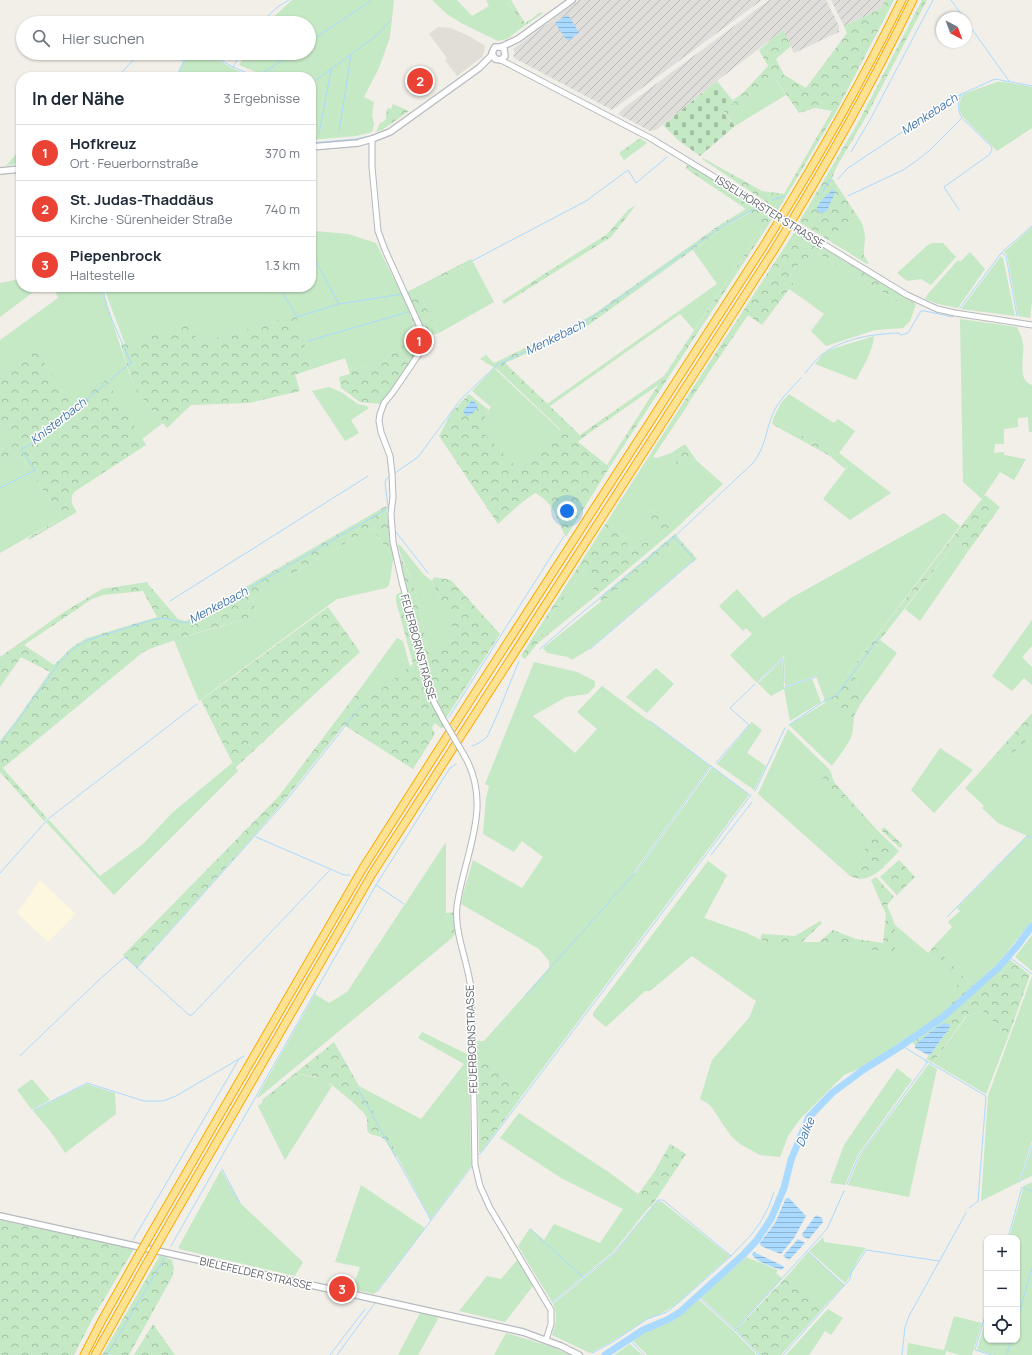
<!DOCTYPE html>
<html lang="de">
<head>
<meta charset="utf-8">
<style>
	body { margin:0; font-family:Manrope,sans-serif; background:#f6f6f7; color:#1f2937 }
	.controls { position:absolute; right:12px; bottom:12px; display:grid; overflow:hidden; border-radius:8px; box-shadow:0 1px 3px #0004 }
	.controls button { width:36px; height:36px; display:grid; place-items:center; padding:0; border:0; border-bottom:1px solid #e0e1e3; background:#fff; color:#1f2937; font:20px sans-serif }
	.compass { position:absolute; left:936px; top:12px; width:36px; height:36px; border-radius:50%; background:#fff; box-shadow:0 1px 3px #0004; rotate:139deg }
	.you { position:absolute; left:567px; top:511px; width:14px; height:14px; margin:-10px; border:3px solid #fff; border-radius:50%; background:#1a73e8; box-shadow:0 0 0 6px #1a73e833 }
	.badge { display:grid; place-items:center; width:26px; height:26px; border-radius:50%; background:#ea4335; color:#fff; font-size:13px; font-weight:700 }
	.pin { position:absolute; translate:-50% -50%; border:2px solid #fff; box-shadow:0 1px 4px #0006 }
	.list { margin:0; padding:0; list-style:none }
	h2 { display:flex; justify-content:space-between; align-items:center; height:52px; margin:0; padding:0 16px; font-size:17px }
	h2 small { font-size:13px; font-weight:400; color:#747a83 }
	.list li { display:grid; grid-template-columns:26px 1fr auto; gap:12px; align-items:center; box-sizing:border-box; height:56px; padding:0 16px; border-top:1px solid #e0e1e3 }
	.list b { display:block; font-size:15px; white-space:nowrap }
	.list p { margin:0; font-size:13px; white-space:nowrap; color:#747a83 }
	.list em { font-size:13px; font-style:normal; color:#747a83 }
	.icon { flex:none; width:22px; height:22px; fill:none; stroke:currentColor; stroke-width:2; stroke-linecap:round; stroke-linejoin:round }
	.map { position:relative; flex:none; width:1032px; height:1355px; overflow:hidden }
	.search { position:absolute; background:#fff; box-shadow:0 1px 3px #0004; left:16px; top:16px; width:300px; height:44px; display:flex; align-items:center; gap:10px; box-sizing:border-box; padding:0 14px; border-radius:22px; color:#747a83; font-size:15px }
	.panel { position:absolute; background:#fff; box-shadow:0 1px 3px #0004; left:16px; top:72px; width:300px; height:220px; border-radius:16px }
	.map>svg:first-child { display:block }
	.commercial { fill:#fef7e0 }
	.industrial { fill:url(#industrial-furrows) }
	.education { fill:#e1ded6 }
	.green { fill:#c5e8c5 }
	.forest { fill:url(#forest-crowns); fill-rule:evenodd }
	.cemetery { fill:url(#cemetery-stones) }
	.water { fill:url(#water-rules) }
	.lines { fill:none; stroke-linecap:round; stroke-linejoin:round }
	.stream { stroke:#aadaff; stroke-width:1 }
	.river { stroke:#aadaff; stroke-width:7 }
	.tertiary-casing { stroke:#b5b8bc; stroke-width:7 }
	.secondary-casing { stroke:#b6babf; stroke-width:8 }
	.motorway-casing { stroke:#f9ab00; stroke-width:9 }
	.tertiary { stroke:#fff; stroke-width:5 }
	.secondary { stroke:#fff; stroke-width:5.5 }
	.motorway { stroke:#fde293; stroke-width:7 }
	.tertiary-bridge-casing { stroke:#b5b8bc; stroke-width:7; stroke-linecap:butt }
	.motorway-bridge-casing { stroke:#f9ab00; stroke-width:9; stroke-linecap:butt }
	.tertiary-bridge { stroke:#fff; stroke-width:5 }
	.motorway-bridge { stroke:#fde293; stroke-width:7 }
	.labels { text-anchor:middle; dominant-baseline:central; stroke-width:3; stroke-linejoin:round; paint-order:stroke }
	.street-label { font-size:11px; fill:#5f6368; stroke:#fff }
	.water-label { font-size:12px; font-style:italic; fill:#4174aa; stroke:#fff }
</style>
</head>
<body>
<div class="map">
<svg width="1032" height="1355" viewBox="0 0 1032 1355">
	<defs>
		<pattern id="industrial-furrows" width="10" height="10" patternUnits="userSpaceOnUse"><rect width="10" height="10" fill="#e0deda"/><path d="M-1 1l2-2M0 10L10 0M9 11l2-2" fill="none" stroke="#b9b8b5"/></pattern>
		<pattern id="forest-crowns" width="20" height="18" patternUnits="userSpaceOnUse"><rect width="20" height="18" fill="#c5e8c5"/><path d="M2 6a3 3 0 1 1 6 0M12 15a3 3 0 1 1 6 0" fill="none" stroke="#a3c0a4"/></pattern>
		<pattern id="cemetery-stones" width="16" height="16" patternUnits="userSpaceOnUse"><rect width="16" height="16" fill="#c5e8c5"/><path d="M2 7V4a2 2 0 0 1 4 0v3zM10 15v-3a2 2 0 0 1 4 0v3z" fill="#a3c0a4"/></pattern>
		<pattern id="water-rules" width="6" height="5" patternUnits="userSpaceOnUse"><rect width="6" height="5" fill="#aadaff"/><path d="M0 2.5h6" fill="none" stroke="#8eb4d2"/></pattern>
	</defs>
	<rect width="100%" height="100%" fill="#f1efe8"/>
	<path class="commercial" d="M40,880l36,34 -28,28 -31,-29z"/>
	<path class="industrial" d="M579,0h183l-150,110 -96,-51 -3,-3 2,-4 -2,-3z
		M769,0h57l13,26v6l-45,21 -11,-23 -66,51 -61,49 -6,1 -32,-17 7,-7z
		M831,0h54l-3,7 -4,3 -34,16z"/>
	<path class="education" d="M438,27l13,1 20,9 14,9 -1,6 -2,5 -25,19 -12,-16 2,-2 -18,-24z"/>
	<path class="green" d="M292,0h102l-4,37 -11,31 -15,29 10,5 -2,13 2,9 -2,8 -16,4 -45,4v-63h-43l-29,-12 8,-12h62v-30h-42z
		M432,0h25l15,16 17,-10 -3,-6h21l16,27 -16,12 -9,2 -37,-18 -14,-9z
		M188,53h18l26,15 20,9h-76z
		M772,74l14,21 -51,31 -7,-9z
		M997,82h8l27,5v41l-35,23 -34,-34c-6,-9 -4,-14 0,-23z
		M21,148v15l-15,3z
		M751,212l13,13 -70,105 -14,-16 -130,92 -3,-2 170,-120 -24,-34 30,-22z
		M858,217c7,10 8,19 6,31l-8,4 -25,-16z
		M1032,227v74l-2,17 -12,-2 -11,-61 -3,-3z
		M315,231l33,3 28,9 35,70 -1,1 6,23 -39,27 -28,6 -4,-12 -33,11 -17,-53 -97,27 -7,-20 -66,21 -20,-53v-4h206v-55z
		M933,243h10l13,14 -25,28 -10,-6 -14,2 -10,-8 32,-29z
		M816,252l88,53 10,5 -4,11 -7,7 -28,2 -49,16 -15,-15 13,-17 -19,-14 -16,-22 8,-12z
		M970,252l15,17 -27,39 -20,-4 -13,-5 2,-4 31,-35 2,2z
		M1001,256l2,2 12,58 -54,-7z
		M473,262l21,40 -55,31 -22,-43z
		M21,279v8h19l-40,30v-34z
		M53,287h48l33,101 29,35 -21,16 -36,-58 -32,26 -38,-55 -36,23v-35l58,-42z
		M960,319l57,8c2,5 6,12 6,18 2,11 -7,35 9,40v47h-3l-1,-15 -10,1v9l-14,2v15h-9l-1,9 10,-1v3l22,4 -12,21 -14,-8 -18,27 -19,-17z
		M874,336c-1,15 -11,31 -18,44l-41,-16 8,-10 9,-5z
		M494,368l67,63 -42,39 -41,-42 13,-21 -19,-16z
		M329,387l12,5 17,12 9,2 2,2 -18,12 8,13 -14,8 -33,-50z
		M789,394l45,29 4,-4 17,12 -16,22 52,40 -41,27 -27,-21 25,-33 -16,-14 -59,-33 8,-16z
		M685,400l4,3 -36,54 4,1 14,-5 6,12 7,-7 13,3 26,23 -50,47 -22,-21 -5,5 15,20 -30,14 -23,-29z
		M0,423l13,21 -13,6z
		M21,456l40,62 -61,35v-90z
		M944,513l16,13 -124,163 -12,9 -8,-22 -31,10 -1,-30 -28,26 -26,-27 22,-21 -6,-6 -3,3 -24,-25 18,-17 26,29 28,-20z
		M372,528l18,25 3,7 -2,15 -2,10 -3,3 -49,11 -138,102 -25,-61 83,-24 -5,-19z
		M957,541l12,9 -49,71 -15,-12z
		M675,542l16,20 -103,88 -16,10 -4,-3 -21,-4 -4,-5z
		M397,545h3l24,30 8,6 23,51 -26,21 -15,-67z
		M582,571l15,24 -47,38 -12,3z
		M1032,620v26l-10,11 10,10v18l-8,-7 -12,13 -20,-15z
		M397,638l6,3 7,26 -40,31 -11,-8z
		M880,640l17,13 -36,50 -6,-28z
		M782,660l2,28 28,-9 9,23 -31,19 -6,-32 -13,7 -13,-13z
		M534,662l43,10 18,9v5l-7,8 -22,3 -33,19 42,37 22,-24 -20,-17 25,-26 108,80 -76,106 1,2 77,-107 37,28 -228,302 -44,-49v-7h7l65,-73v-7l-10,-12 -78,-45 2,-10 10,-34 49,28 21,-31 -21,-16 -8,11 -31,-18 3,-36 3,-12 -4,-2z
		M656,668l18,16 -27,29 -21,-16z
		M825,703l28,24c0,15 -14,28 -21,39l-43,-41z
		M752,722l10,8 -15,23 19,13 -12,24 -37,-26z
		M788,729l42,41 -8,9 53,54 -26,42 -91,-81z
		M1032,734v104l-34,-15 -16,-15 2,-2 -19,-18 13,-14 2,2 8,-10 29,-16z
		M940,748l33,22 -39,43 -23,-23z
		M232,763l6,8 -124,124 -68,-73 3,-2 51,56 43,-32 30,-32z
		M1027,836l5,3v82l-35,43 -24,22 -39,-40 18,-19 -4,-5 12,-11 -3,-3z
		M446,842v71l6,25 -194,160 -1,-1 58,-103 14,9 18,-11z
		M708,861l19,14 -23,43 43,15 18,9h54l76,10v-27l33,28 30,30 -16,32 -79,52 -19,8 -43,43 -13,18 -8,21 -20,-2 -20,-11 -9,-8 -21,-31 -10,-6 12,-39 37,-42 7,-17 -64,-45 -42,35h-5l-39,36 -13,-11v-3z
		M1032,935v36l-17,-14z
		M1032,976v165l-13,41 -38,19 7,-105z
		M983,1011l25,26 -22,57 -53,-31 34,-47z
		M422,1032l47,23 2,111 -40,53 -72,-133 62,33 43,-55 -46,-26z
		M929,1064l8,5 -28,128 -61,-12 11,-27 5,-8z
		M897,1068l15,12 -55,76 -12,29 -15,-2 14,-38z
		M298,1074l25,5 9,7 -47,74 -27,-54z
		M32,1079l18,21 -18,10 -15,-20z
		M87,1084l28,9 1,21 -51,39 -14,-21 -18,-21z
		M519,1113l91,60 28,21 -2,3 14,9 -37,46 -61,50 -34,-56 12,-18 14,12 10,-16 46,19 23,-34 -62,-31 -61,-40z
		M1032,1148v28l-11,5z
		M221,1170l19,33 63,59 -8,14 -116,-27v-3z
		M1032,1182v173h-38l-17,-5 10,-35v25h30v-102h-8l15,-52z
		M361,1185l64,43 -49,64 -2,2 -22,-5 8,-22 -25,-5z
		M658,1201l4,1 68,54 -56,50 -14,8 -13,5 -36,23 -21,11 -38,-18c4,-12 6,-20 1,-31l62,-51 34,-42z
		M823,1237l1,5 42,6c-9,10 -13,26 -21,35l-36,-32z
		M808,1252l36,33 -21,23 -34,-34z
		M746,1257l32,13 -2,3 6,5 -47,51 -35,-32z
		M518,1259l15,27 -28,36 -46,-11 28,-35 14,3z
		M698,1299l36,32 23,24h-110l-14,-14 10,-8 27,-11z
		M828,1309l15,9 -12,17 -6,-4 -16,24h-23z
		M420,1313l16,3 2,3 -20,36h-20z
		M954,1316l28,7 -10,32h-12l-14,-4 -1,4h-38l1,-12 36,7z
		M506,1333l46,14 18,8h-76z
		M630,1344l12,11h-28z"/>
	<path class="forest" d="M507,0h4l14,23 16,-11 2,1 -20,14z
		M885,0h9l-58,112 -58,98 -76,-51 1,-1 59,33 22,3 48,-83 -17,-3 -16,5 -27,-39 -44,43 -5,-5 11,-10 -1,-2 10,-7 25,-27 -9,-16 24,-20 8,16 -15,13 8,16 22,13 41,-55 -3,-7 34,-16 4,-3z
		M922,0h5l-60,115 -31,53 -4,10 26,39 -27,19 25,16 8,-4v8l5,7 -2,1 -68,-42 60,-101z
		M393,104l16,7 -27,19 -6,2 4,-9 3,-1 3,-3v-6l2,-5 3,1z
		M640,138l7,5 -23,17 -5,-7z
		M689,164l84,54 -164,250 -43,69c-10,-18 -11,-34 -31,-44l-14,10 -23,21 -59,-88 12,-23 18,-19 20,16 -10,18 40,42 42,-40 -63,-60 -18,-11 6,-4 8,8 84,-40 16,-9 127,-90 25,-15 -61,-41zM750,212l14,13 -100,151 -84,59 -75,-72 78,-34 140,-101zM658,385l-51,80 -29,-23 4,-4z
		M636,205l-25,32 -107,67 -2,-3 105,-67 21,-24z
		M795,231l121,73 -2,6 -10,-5 -88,-53 -19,14 -8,12 16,22 -16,-11 -27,36 -14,-10 -59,87 -4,-2z
		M471,259l2,3 -56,28 22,43 -11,3 -21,-44z
		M410,313h1l13,29 -22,34 -20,26 -2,2 -20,-2 -19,-14 -2,-11 11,-3 -1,-4 28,-6 39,-27z
		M296,315l16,54 -17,6 5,16 -51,12 -58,2 -24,23 -33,-40 -13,-43 70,-23 7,21z
		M36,351l38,55 32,-26 40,65 -72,47c-5,8 -2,13 3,20l-48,28 -1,-2 33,-20 -40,-62 -21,7v-13l13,-6 -13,-21v-48z
		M773,419l59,33 16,14 -3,3 -15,-13 -58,-32z
		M685,444l12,17 -13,-3 -7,7 -6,-12z
		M985,495l15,12 -31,43 -12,-9 -77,99 -25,35 6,28 -7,13 -1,11 -26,-22 -2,-2 -1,-5 12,-9z
		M386,506l8,54h-1l-3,-7 -18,-25 -120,69 5,19 -64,18 -41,14 -9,4 -140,116 44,50 -3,3 -44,-49v-31l15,-19 35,-50 -29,-15 -21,30v-30l64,-45 38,-23 46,-7v2l30,35 7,2 5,-2zM143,591l14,26 -70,21 -15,9 -18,18 -30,-20 68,-46 11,-4z
		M651,510l22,21 -76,64 -15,-24 -44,65 12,-3 -13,11 -12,15 -4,-3 87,-136 23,29 30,-14 -15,-20z
		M675,534l22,25 -5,4 -17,-21 -73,60 -3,-4z
		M399,552l15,34 15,67 26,-21 -23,-51 2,-4 17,3 49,54 -54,84 -10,-17 -30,-111z
		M401,592l30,111 14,23 -1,2h-3l-6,-5 -3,5 3,6 -22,35 -69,-44 -60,76 -30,35 -117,131 -14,-12 156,-159 80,-106 11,8 43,-34 -17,-63v-6z
		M328,607l32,45 -125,116 -34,-68z
		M1032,713v21l-2,3 -13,13 -29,16 -8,10 -2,-2z
		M830,770l4,12 43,48 22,21c-13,13 -30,37 -50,24l26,-42 -53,-54z
		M884,827l19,18 -3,3 -19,-18z
		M899,860l16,17 -18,18 -17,-18z
		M876,877l18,20 -7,8 8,20v28l-76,-11 14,-12 23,9 27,4 3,-29 -15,-34z
		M455,912v22l-3,4 -6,-25z
		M820,921l2,2 -20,19h-37l-5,-3 2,-5 33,2z
		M934,946l39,40 -31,29 16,-32 -30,-30z
		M1009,959l21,16 -22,62 -25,-26 -17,5 -33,47 -7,-4 7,-8 17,-24 -7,-4 -12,8 -16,14 -4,-4 34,-22 56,-50z
		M334,1042l64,113 -3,2c-4,-7 -8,-16 -14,-20 -4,-2 -8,-1 -12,-4 -4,-4 0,-11 -3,-17 -5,-8 -35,-33 -44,-37 -8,-3 -17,-4 -24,-5l-35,28 -1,-2z
		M477,1048l44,49 -40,55h-2z
		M670,1144l16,10 -35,53 -15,-10 19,-26z
		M0,1220l134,29 -40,67 -20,39h-74z
		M160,1255l12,5 2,8 -2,9 -43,78h-27z
		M789,1274l34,34 -42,47h-21l-24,-25z
		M153,1324l22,31h-41z"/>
	<path class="cemetery" d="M717,81l17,21 -11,10 12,14 -35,30 -21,-15 -16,-16z"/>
	<path class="water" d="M568,15l3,4 8,14 -11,8 -3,-3 -10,-15 7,-5z
		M833,189l2,3c-1,4 -2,5 -4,9 -3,7 -3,13 -13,11l-1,-5 4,-6z
		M472,400l6,5c-1,5 -6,10 -12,11l-3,-5z
		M943,1023l6,1 1,3 -20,28h-2l-13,-7v-3l16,-14z
		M786,1198h3l17,18 -12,22 -13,16 -20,-8 -1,-3 15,-20z
		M816,1215l6,3 1,4 -14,17 -6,-2 -1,-3z
		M798,1239l7,4 -16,17 -6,-4z
		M754,1252l29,14 1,2 -3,2c-7,-3 -26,-8 -29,-16z"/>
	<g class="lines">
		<path class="stream" d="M951,0l13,18
			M966,21l43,60
			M260,23l19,-17 10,-6
			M309,42l63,-42
			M168,53l15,8
			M208,53l25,14 23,10
			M233,67l8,-14
			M263,73l30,-20
			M117,77l23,-24
			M176,77l12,-24
			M316,80l61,-45 14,-15
			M339,132l12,-77
			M319,134l12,-64
			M311,143l45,-4 13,-3
			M851,152l20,-34 62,-118
			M12,173l9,-1
			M838,179l10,-11 107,-71 40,-18 37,7
			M819,196l4,-4 5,-11 4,-1
			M848,196l55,-26 13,-9 14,-11 32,-32c-5,-9 -4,-14 -1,-24
			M772,200l13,-4
			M959,210l-15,-23 45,-32 3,-5 -1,-4 -28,-27
			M1002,253l4,3 11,60
			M472,261l114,-60 42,-31 8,13 31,-26
			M316,262l23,42
			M103,287c2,24 19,53 28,76l-21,17
			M279,287l18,30 42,-13 63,-10
			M960,308l42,-56 30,-26
			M308,341l100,-29
			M805,373c6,-7 12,-15 19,-20 21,-15 49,-19 74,-20l3,2 7,-2 13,-22h4l28,6
			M395,473l23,-16 43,-58 36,-34 84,-40 142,-99 31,-17
			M0,488l35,-18 -14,-21 7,-3 79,-63
			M396,532l32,41
			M170,601l198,-125
			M540,649l38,-33 96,-79 79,-74c14,-19 12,-31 20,-50 6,-13 18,-24 28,-35
			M590,649l103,-88 1,-2 -20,-22
			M757,682l26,-24 1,24
			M785,687l31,-10
			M449,717l115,-181
			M650,721l100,74
			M789,725l35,-24 13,-6 42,-57
			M0,743l16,-20 43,-60 14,-14 15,-9 64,-20 11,-2 23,5 6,-2 195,-112 1,-2 -3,-24 1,-4 3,-2
			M472,746l7,-3 8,-6 11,-24 21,-52
			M716,763l33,-38 -19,-17 25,-24
			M755,791l30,-63
			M256,837l88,38h6
			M711,855l41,-53
			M0,873l48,-54 149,-115
			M376,885l28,19
			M947,917l80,-81 5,2
			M1008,956l24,18
			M137,968l148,-166 76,-96
			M526,995l108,-121 77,-108
			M20,1055l2,-1 79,-76 24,-21 64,58h3l139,-146
			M925,1060l61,36 -8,105 -9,7
			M358,1089l73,131
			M34,1110l53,-27 57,18h19l13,-5 68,-40
			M479,1154l2,-1 270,-358
			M222,1169l18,34
			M1020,1182l12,-37
			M847,1184l11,-27 69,-94 -2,-3 -21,-13 -1,-2
			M530,1229l53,48
			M1008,1238l14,-51 10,4
			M133,1240l106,-181
			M171,1246l205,-361 74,-117 6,-4
			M808,1252l36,33
			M310,1288l54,12
			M377,1292l95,-126v-10
			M697,1296l38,34 24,25
			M552,1303l62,-50 44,-53h5l68,56
			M987,1309l-12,41 17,5
			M1017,1320l15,-52
			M735,1330l92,-101 17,-38
			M629,1339l15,16
			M592,1353l19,-10 36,-24 20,-7 18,-15 46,-41 20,-21 9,-12 9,-17 5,-14
			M1007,1354l4,-14
			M107,1355l58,-98
			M330,1355l35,-46
			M337,1355l38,-52
			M783,1355l67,-76 1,-6 15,-23 73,11
			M902,1355l3,-28 4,-11 57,-103"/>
		<path class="river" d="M605,1355l38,-25 26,-11 11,-7 64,-58 13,-14 14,-21 13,-31 7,-28 14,-34 4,-9 23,-24 31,-23 38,-24 42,-29 56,-50 19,-22 14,-19"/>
		<g class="tertiary-casing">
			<path id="tertiary" d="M501,60l151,79 118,72
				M372,139v28l6,64 7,19 40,88v7l-32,47 -9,11 -4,11 -1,7 2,11 9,24 2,17 1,24 -2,17 2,28 9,40 32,120 9,17
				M802,231l105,64 30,14 18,4 77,12
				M464,755c30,51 0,99 -7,151 -3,28 11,55 14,83 1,14 1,29 1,43 2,44 2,89 3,133l5,21 10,22 61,102v14l-5,16"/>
		</g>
		<g class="secondary-casing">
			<path id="secondary" d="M501,47l3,2 1,7 -4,4 -6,-1 -3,-6 3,-6h6l17,-8 54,-39
				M311,147l47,-4 14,-4 18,-7 89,-64 13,-13
				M0,171l21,-2
				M0,1216l523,116 38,14 18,9"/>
		</g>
		<g class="motorway-casing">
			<path id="motorway" d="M149,1237l214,-369 90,-141 310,-480c50,-80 97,-162 139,-247
				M160,1240l212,-366 402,-624c50,-81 97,-164 139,-250
				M84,1355l17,-33 36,-64
				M95,1355l53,-94"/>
		</g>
		<use href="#tertiary" class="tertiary"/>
		<use href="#secondary" class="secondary"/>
		<use href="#motorway" class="motorway"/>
		<g class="tertiary-bridge-casing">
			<path id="tertiary-bridge" d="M770,211l32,20
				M443,719l21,36"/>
		</g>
		<g class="motorway-bridge-casing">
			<path id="motorway-bridge" d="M137,1258l12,-21
				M148,1261l12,-21"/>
		</g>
		<use href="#tertiary-bridge" class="tertiary-bridge"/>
		<use href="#motorway-bridge" class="motorway-bridge"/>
	</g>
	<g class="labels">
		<g class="street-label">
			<text transform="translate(770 211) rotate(32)">ISSELHORSTER STRASSE</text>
			<text transform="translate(419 647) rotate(75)">FEUERBORNSTRASSE</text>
			<text transform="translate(471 1039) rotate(-92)">FEUERBORNSTRASSE</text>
			<text transform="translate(256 1273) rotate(13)">BIELEFELDER STRASSE</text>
		</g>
		<g class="water-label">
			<text transform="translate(929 114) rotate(-33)">Menkebach</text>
			<text transform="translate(555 337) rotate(-26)">Menkebach</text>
			<text transform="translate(58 421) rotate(-38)">Knisterbach</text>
			<text transform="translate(218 605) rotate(-28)">Menkebach</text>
			<text transform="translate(805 1132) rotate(-67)">Dalke</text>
		</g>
	</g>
</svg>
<div class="controls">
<button>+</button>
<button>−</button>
<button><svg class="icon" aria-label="locate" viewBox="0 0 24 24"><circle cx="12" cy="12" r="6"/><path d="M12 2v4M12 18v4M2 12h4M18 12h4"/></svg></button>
</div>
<svg class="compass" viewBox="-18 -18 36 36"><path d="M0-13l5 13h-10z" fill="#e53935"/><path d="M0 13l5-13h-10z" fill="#747a83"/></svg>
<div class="you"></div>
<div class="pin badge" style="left:419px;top:341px">1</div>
<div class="pin badge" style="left:420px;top:81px">2</div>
<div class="pin badge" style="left:342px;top:1289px">3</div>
<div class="search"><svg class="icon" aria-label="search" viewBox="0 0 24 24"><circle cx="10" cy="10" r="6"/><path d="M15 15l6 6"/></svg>Hier suchen</div>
<section class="panel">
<h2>In der Nähe<small>3 Ergebnisse</small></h2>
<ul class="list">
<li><span class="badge">1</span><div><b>Hofkreuz</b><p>Ort · Feuerbornstraße</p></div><em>370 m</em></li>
<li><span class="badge">2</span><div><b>St. Judas-Thaddäus</b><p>Kirche · Sürenheider Straße</p></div><em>740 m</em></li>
<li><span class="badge">3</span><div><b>Piepenbrock</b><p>Haltestelle</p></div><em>1.3 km</em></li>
</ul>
</section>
</div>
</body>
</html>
